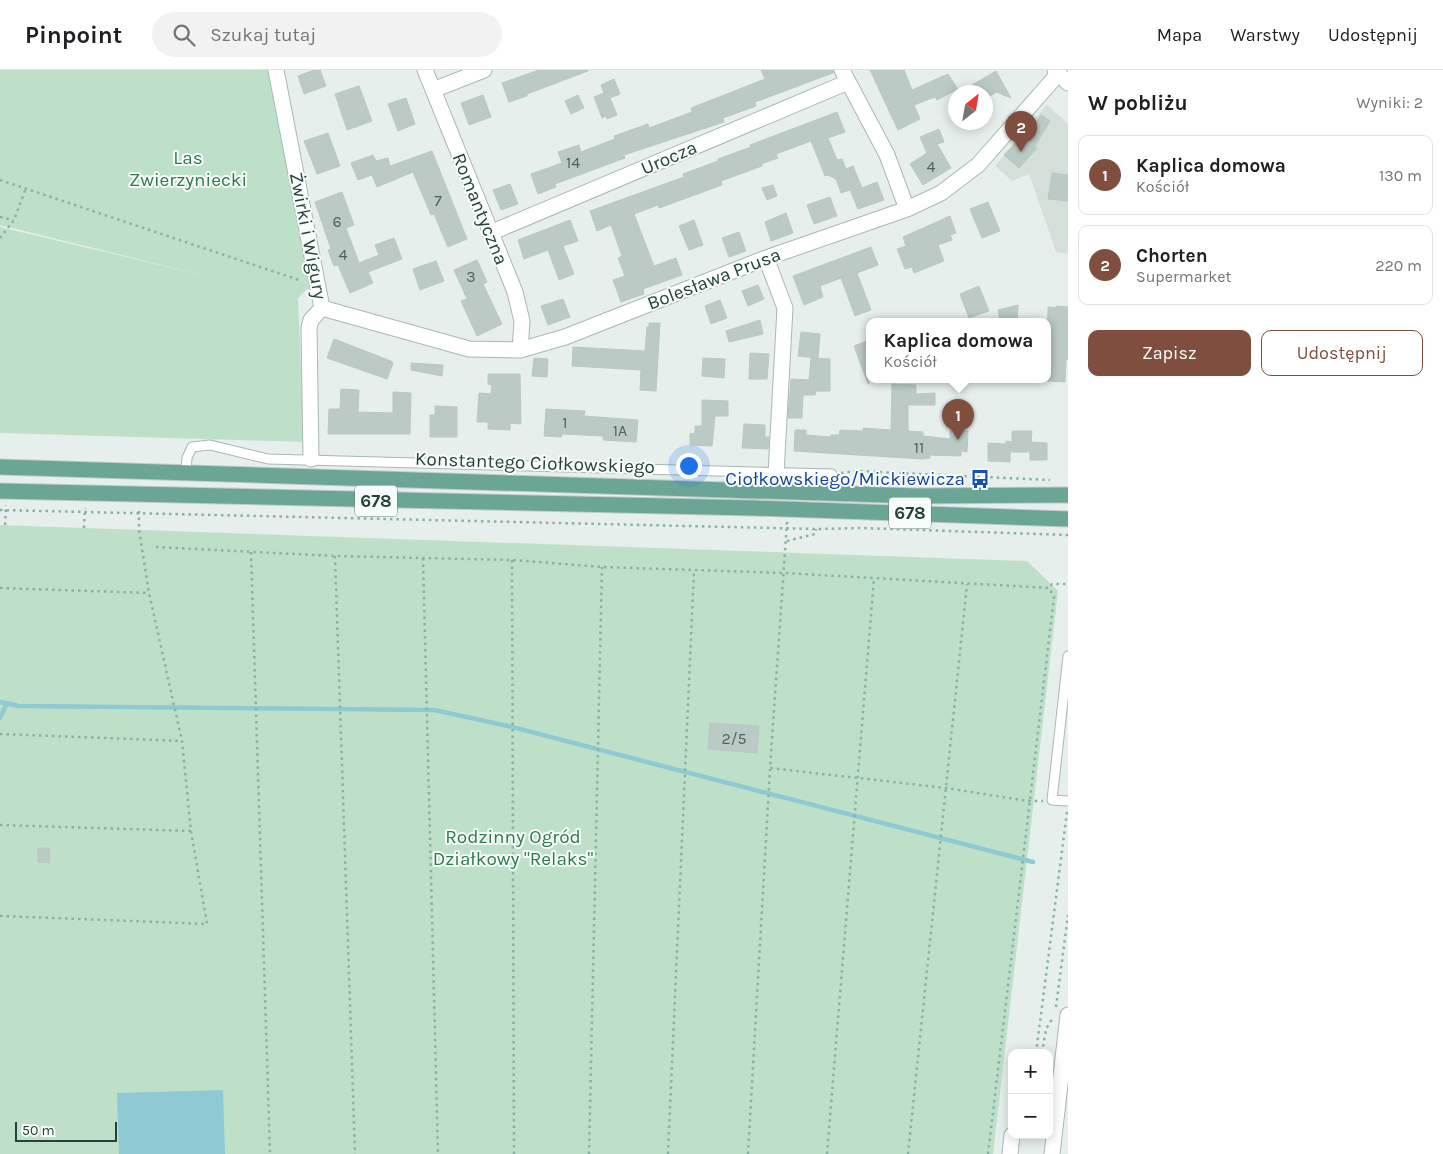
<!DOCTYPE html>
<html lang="pl">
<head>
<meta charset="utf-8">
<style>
	body { margin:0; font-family:Karla,sans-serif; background:#f2f2f2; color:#202124 }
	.controls { position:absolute; right:15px; bottom:15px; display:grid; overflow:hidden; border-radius:10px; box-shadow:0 2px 12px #0003 }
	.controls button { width:45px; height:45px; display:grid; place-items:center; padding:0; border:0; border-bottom:1px solid #e0e0e0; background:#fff; color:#202124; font:25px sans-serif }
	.compass { position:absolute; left:948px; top:15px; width:45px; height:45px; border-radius:50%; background:#fff; box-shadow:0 2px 12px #0003; rotate:31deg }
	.scale { position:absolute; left:15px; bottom:12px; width:102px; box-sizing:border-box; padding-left:5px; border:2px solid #24423a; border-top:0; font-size:14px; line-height:18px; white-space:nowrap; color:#24423a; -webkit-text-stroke:4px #f7fbf9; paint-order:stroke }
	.you { position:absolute; left:688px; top:395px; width:18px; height:18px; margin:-12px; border:4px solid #fff; border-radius:50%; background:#1a73e8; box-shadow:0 0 0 8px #1a73e833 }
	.badge { display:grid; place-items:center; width:32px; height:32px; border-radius:50%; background:#7f4e3f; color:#fff; font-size:16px; font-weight:700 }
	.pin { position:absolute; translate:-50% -41px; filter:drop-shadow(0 1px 2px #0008) }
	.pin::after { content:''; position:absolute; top:26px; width:18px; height:15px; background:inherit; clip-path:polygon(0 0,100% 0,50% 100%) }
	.popup { position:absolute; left:866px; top:248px; width:185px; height:65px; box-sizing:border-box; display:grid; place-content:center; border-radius:10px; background:#fff; filter:drop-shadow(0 1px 4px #0005); font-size:16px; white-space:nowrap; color:#757577 }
	.popup b { font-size:19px; color:#202124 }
	.popup::after { content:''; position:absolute; left:50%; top:100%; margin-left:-10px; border:10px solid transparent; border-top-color:#fff }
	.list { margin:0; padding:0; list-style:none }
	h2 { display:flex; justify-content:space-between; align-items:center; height:65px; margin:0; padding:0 20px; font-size:21px }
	h2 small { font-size:16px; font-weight:400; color:#757577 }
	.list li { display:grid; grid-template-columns:32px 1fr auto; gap:15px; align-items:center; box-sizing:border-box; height:80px; margin:0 10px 10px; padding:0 10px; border:1px solid #e0e0e0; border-radius:10px }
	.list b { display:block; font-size:19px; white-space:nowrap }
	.list p { margin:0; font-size:16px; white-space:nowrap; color:#757577 }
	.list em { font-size:16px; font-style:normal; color:#757577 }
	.actions { display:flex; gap:10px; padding:15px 20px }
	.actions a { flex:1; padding:11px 0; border:1px solid #7f4e3f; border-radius:10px; text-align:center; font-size:18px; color:#7f4e3f }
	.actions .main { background:#7f4e3f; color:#fff }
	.icon { flex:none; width:28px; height:28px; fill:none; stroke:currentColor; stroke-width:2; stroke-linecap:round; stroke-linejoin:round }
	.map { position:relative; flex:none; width:1068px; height:1084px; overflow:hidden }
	header { display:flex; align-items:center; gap:30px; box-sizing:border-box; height:70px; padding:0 25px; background:#fff; border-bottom:1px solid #e0e0e0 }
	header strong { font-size:24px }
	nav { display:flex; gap:28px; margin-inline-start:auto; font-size:18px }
	.search { width:350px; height:45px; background:#f2f2f2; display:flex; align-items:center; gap:12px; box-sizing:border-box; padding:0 18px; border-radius:28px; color:#757577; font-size:19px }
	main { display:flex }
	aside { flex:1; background:#fff }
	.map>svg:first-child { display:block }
	.built { fill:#d4dfda }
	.green { fill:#bfe0c8 }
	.water { fill:#8ec9d4 }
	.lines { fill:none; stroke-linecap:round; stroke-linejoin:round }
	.stream { stroke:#8ec9d4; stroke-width:4.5 }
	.building { fill:#bbcac4; stroke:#b8c9c2 }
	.service-casing { stroke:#a8b8b2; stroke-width:11 }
	.minor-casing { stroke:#a8b8b2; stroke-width:17 }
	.tertiary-casing { stroke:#a8b8b2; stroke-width:17 }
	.primary-casing { stroke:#c2cac8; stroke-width:17 }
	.path { stroke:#86b3a5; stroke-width:2.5; stroke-dasharray:2.5 4; stroke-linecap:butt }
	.service { stroke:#fff; stroke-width:9 }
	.minor { stroke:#fff; stroke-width:15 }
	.tertiary { stroke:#fff; stroke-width:15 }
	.primary { stroke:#6aa596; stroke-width:15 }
	.labels { text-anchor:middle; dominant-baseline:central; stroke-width:4; stroke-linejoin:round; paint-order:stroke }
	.number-label { font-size:16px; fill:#4a645c }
	.shield { fill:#f7fbf9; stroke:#637a73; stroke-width:1 }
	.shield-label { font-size:18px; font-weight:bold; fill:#24423a }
	.park-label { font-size:19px; fill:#2d7a4b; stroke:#f7fbf9 }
	.street-label { font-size:19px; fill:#24423a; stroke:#f7fbf9 }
	.transit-label { font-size:19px; fill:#164399; stroke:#f7fbf9; text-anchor:end }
</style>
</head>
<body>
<header>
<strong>Pinpoint</strong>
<div class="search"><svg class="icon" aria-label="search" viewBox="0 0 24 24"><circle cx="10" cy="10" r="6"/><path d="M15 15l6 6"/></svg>Szukaj tutaj</div>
<nav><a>Mapa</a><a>Warstwy</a><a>Udostępnij</a></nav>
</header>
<main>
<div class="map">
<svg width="1068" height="1084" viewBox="0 0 1068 1084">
	<rect width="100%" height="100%" fill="#e6efeb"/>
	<path class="built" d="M1047,35l21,19v130l-12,-2 -27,-78 -17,7 -17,-15z"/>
	<path class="green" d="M0,0h268l6,17 37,203 -4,-1 -9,9 6,144 -304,-9v-206l211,50 -211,-52z
		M0,455l1027,36 31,30 -65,563h-993z"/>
	<path class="water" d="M223,1020l2,64h-106l-2,-61z"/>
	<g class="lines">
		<path class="stream" d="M0,632l19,4 415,4 74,16 525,136
			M0,648l7,-15"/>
	</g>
	<path class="building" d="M314,0h6l6,16 -22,8 -6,-18z
		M539,0h49v1l-61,23v2l-18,6 -7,-19z
		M761,0h72v3l-78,29 1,4 -33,12 1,4 -100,33 1,3 -70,26 1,3 -18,7 -7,-20 31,-11 -4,-11 21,-7 2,7 34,-13 -1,-3 34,-12 1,4 43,-16 -1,-4 74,-29z
		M870,0h34l8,20 36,-16 10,15 -21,11 -2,-3 -21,8 6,14 -22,11z
		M996,1l15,27 -15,-6 -10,7v-7h-9l-5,-7z
		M614,9l6,15 -10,4 7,17 -10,4 -1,-3 -4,2 -8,-21 10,-4 -3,-8z
		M359,16l13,35 -25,9 -12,-36z
		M483,25l8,22 -22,8 -8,-22z
		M578,25l6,13 -13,6 -6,-13z
		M406,28l9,26 -17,7 -10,-27z
		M837,42l8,20 -17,6 9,22 5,-1 4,10 7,-3 9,22 15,-6 7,18 -26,9 -8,-19 -9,3 -5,-14 -8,-4 -3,1 -14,-35 -35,13 2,4 -17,6 1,2 -41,15 1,4 -63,23 -1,-3 -24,9 20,52 22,-8 6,17 -39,14 1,5 -23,8 -8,-22 12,-4 -7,-18 4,-2 -11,-31 -14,6 -7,-20 94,-34 -1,-3 35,-13v-2l33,-12 -1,-2z
		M1041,45l9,6 -15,25 2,2 -18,20 -15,-13 19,-20 3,3z
		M939,59l5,13 -7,2 14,24 -28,17 -13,-21 17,-11 -7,-16z
		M328,63l12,33 -23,8 -13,-33z
		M432,81l35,88 -19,8 -14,-33 -3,1 -18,-43 -36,15 -5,-12 -14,5 -7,-17 22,-8 3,6 12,-3 2,8z
		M1052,103l16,2v26l-20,-2z
		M510,114l8,20 -17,6 -8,-20z
		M773,115l4,11 -10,4 -5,-12z
		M342,122l12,33 -8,3 13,35 20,-8 -4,-10 19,-7 8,21 -34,13 5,11 -23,10 -12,-28 -4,1 -6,-16 3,-1 -16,-47z
		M830,127l7,19 -23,8 -7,-19z
		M988,132l12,29 -18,7 -12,-29z
		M786,143l7,20 -22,8 -6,-19z
		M950,146l6,17 -6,2 2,5 -14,5 6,16 -30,12 -2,-6 -7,2 -8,-20 9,-3 -3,-9z
		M570,150l8,21 -15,5 11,28 -15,6 -11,-30 -24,9 -6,-19z
		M694,150l9,25 -14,5 -10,-24z
		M739,162l7,19 -17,6 -7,-19z
		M871,177l7,18 -21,8 14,37 -16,6 -14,-38 -21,8 3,11 -19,8 -11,-29z
		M477,190l10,22 -4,2 19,40 -25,12 -16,-35 6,-2 -13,-29z
		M436,191l8,20 -24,9 -7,-21z
		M758,215l6,14 -16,7 -6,-15z
		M979,216l10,25 -20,7 -9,-24z
		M563,229l7,18 -22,8 -7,-19z
		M720,230l7,18 -16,6 -6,-18z
		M1018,235l-1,16h-17l-2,-11z
		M1056,236l12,1v53l-2,-1 -1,23 -18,-1 1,-74 8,1z
		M760,250l3,14 -34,8 -3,-11z
		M649,253h11l-4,68 -16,-1 1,-20 -69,-4 1,-19 72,4 2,-24h2z
		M801,262l19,2 -2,24 -20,-2z
		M334,269l57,22 2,2 -6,16 -60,-21z
		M869,270v44h-1l-14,-38z
		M750,283l19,1 -2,25h-18z
		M534,288l14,1 -1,18 -15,-1z
		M703,288l22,1 -1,19 -22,-2z
		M811,288l19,1v32h-14l-1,4h-12l-1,23h-14l3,-39 18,1z
		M411,293l32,2 -1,11 -31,-6z
		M488,304h32l1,50 -11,-1v7l-22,-1v-7h-11l2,-29 12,1 1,-9 -4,-1z
		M892,314l24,1v9l19,-1v12h-27v26l15,1v4l27,3v-9l18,1 -1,21 -6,-1v5l-31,-1v3l-8,1 -128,-8 1,-21h11v5l24,2 1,-2h8l1,-5 23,1v-3l28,2z
		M341,319l18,1 -1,22 35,1v-21l18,1 -1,41h-82l1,-25h11z
		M702,330l26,1v15h-13l-3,30 -22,-1v-11l5,-1v-7h7z
		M435,336l22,1v30h-27v-22h5z
		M546,339l39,2 -1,5 54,4 -2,22 -33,-2v-4l-41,-2 -1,3 -17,-1z
		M744,354l21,1v12h4l-1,12 -26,-1z
		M1012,361h20l-1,11 16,1v17h-17v-8h-20v10l-22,-1v-18l18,1v-3l6,1z
		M710,653l49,3 -2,27 -49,-4z
		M38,778h12l-1,15 -11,-1z"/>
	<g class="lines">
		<g class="service-casing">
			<path id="service" d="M186,402l1,-14 5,-11 18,-2 58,14 564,15
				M1068,586l-16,144 16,1"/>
		</g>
		<g class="minor-casing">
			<path id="minor" d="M276,0l46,238 -11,12 -2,8 2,131
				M425,0l90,222 7,29 -2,29
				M842,0l45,85 20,54
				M433,20l51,-20
				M490,163l358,-151
				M766,188l19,50 -9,166
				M322,238l147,41 51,1 45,-13 201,-79 141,-49 34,-16 37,-28 80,-91
				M1010,1084l2,-19"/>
		</g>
		<g class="tertiary-casing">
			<path id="tertiary" d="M1055,0l13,13
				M1052,1084l16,-139"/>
		</g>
		<g class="primary-casing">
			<path id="primary" d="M0,397l917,29 151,-1
				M0,421l753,17 315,11"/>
		</g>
		<path class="path" d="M0,110l302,101
			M0,147l13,3
			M0,168l14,-18 12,-32
			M841,403l15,-2 194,9
			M0,440l816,19 45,-1 207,7
			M787,452l-17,246 176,20 82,13h15
			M5,455l1,-20
			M84,458l1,-20
			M787,471l28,-7 1,-5
			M156,477l179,9 177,4 90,7 183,6 264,15 3,-4h16
			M251,482l19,602
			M335,486l20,598
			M423,488l15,596
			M512,490l2,594
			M0,518l149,5
			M0,664l182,7
			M0,755l191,6
			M0,846l207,8 -16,-93 -9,-90 -33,-148 -10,-63v-21
			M1056,937l12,-92
			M1036,983l31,-241
			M1042,983l4,-24 6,-10
			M589,1084l13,-587
			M668,1084l26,-584
			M748,1084l22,-385
			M827,1084l47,-576
			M908,1084l59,-570
			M988,1084l66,-557 -5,-9"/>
		<use href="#service" class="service"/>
		<use href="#minor" class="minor"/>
		<use href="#tertiary" class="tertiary"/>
		<use href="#primary" class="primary"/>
	</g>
	<defs>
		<g id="bus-bare" transform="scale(1.5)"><path d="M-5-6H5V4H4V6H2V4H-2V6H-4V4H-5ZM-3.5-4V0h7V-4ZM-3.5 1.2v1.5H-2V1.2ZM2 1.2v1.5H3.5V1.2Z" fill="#1a4fb4" stroke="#f7fbf9" stroke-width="2.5" paint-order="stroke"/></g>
	</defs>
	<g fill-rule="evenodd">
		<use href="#bus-bare" x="980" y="409"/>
	</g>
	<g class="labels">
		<g class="number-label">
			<text x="573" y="92">14</text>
			<text x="931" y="96">4</text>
			<text x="438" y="130">7</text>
			<text x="337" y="151">6</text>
			<text x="343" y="184">4</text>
			<text x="471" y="206">3</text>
			<text x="565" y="352">1</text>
			<text x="620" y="360">1A</text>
			<text x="919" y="377">11</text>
			<text x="734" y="668">2/5</text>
		</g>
		<g class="shield">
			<rect x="355" y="415.5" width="42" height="31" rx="4"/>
			<rect x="889" y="427.5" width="42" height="31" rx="4"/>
		</g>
		<g class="shield-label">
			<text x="376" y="431">678</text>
			<text x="910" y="443">678</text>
		</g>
		<g class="park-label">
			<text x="188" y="88">Las<tspan x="188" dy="22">Zwierzyniecki</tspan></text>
			<text x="513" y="767">Rodzinny Ogród<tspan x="513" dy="22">Działkowy "Relaks"</tspan></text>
		</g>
		<g class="street-label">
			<text transform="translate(669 88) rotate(-23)">Urocza</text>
			<text transform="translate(480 139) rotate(68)">Romantyczna</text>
			<text transform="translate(308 166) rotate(79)">Żwirki i Wigury</text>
			<text transform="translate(714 209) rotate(-21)">Bolesława Prusa</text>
			<text transform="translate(535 393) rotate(2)">Konstantego Ciołkowskiego</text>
		</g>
		<g class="transit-label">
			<text x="965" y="409">Ciołkowskiego/Mickiewicza</text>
		</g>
	</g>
</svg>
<div class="controls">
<button>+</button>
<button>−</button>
</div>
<svg class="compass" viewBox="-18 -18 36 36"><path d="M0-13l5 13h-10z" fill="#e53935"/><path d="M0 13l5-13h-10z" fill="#757577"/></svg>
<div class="scale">50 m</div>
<div class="you"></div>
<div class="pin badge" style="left:958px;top:370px">1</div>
<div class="popup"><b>Kaplica domowa</b>Kościół</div>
<div class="pin badge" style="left:1021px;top:82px">2</div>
</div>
<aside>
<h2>W pobliżu<small>Wyniki: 2</small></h2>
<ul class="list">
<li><span class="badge">1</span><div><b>Kaplica domowa</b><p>Kościół</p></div><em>130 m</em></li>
<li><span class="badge">2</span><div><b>Chorten</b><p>Supermarket</p></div><em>220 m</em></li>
</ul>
<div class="actions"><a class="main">Zapisz</a><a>Udostępnij</a></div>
</aside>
</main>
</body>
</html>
